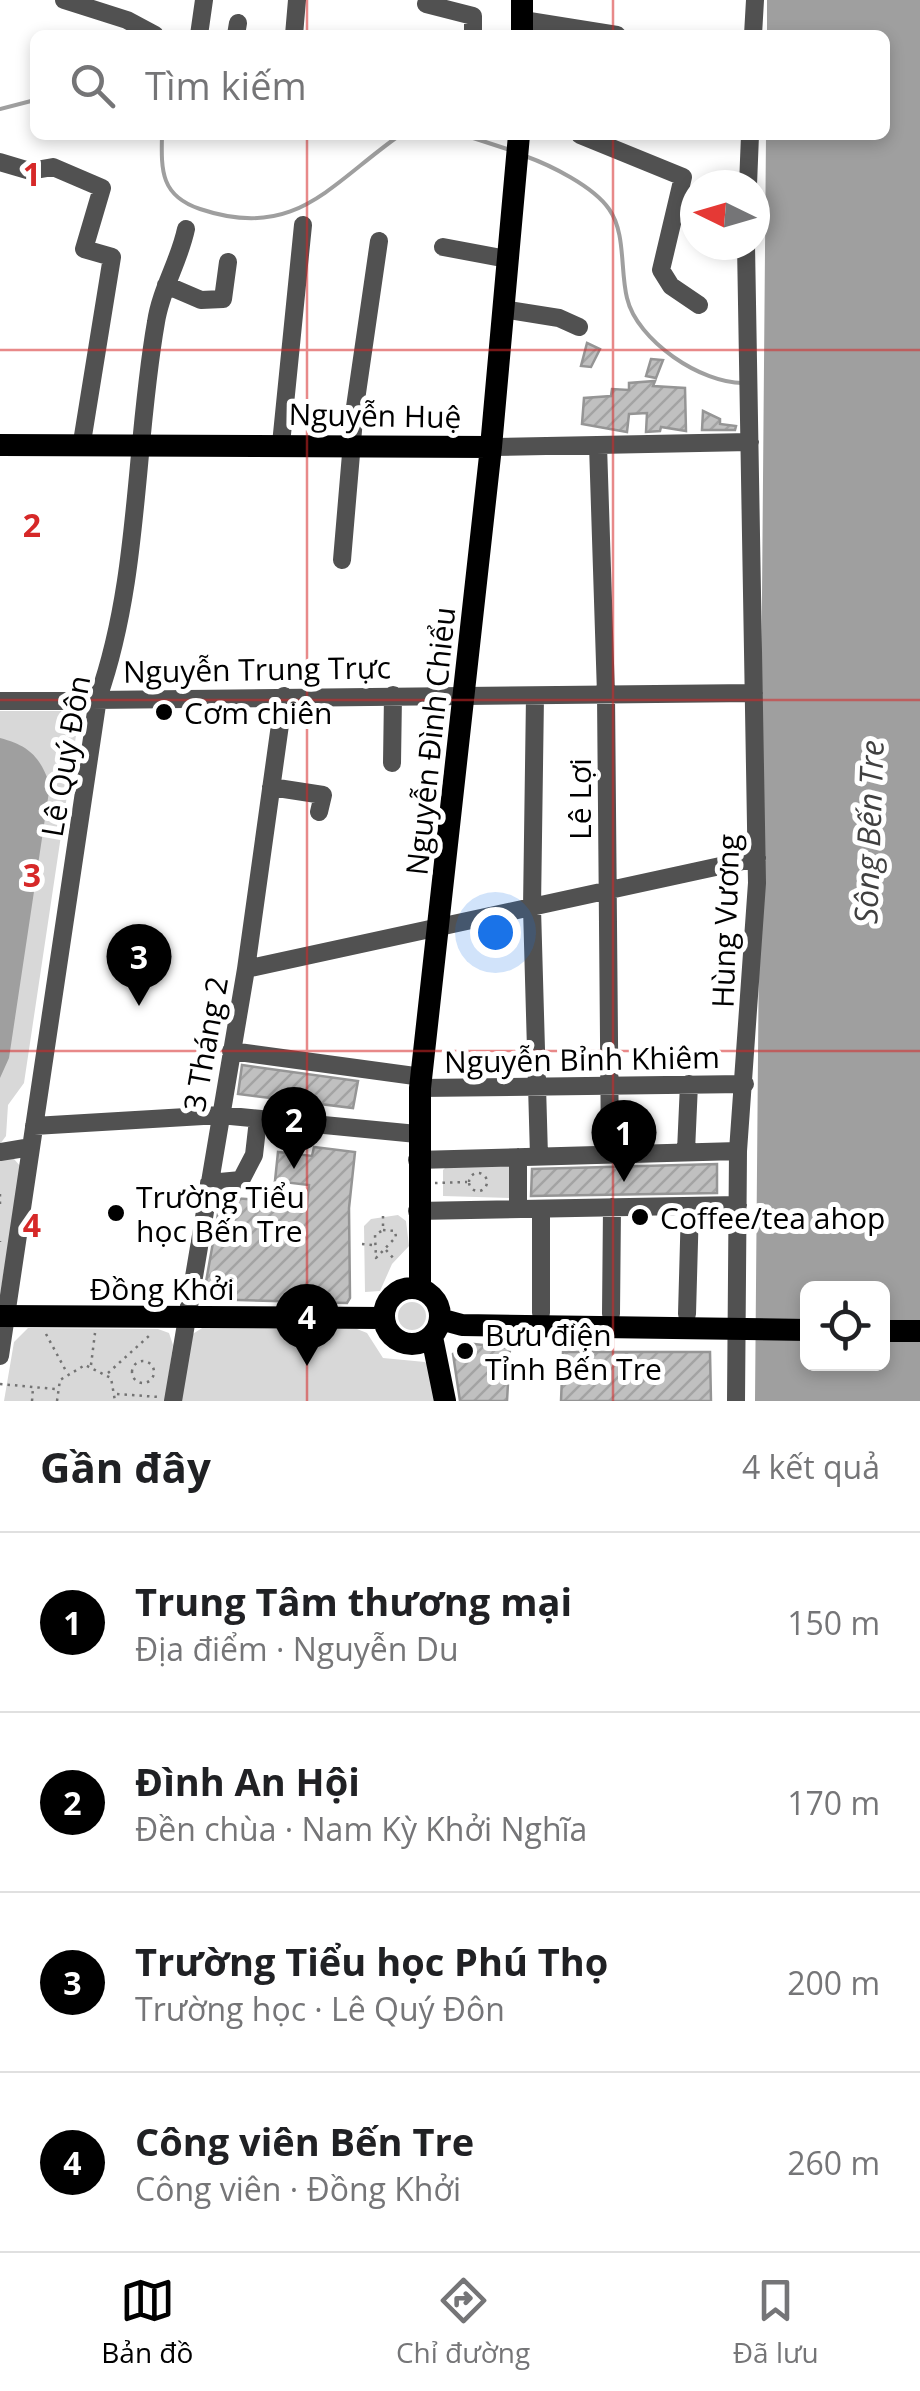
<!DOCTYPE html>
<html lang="vi">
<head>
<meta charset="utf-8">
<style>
	body { margin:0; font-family:"Open Sans",sans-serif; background:#f2f2f2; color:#202124 }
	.controls { position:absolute; right:30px; bottom:30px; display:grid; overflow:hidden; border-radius:15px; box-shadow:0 5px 15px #0003 }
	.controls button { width:90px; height:90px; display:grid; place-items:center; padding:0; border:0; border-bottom:2px solid #e0e0e0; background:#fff; color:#202124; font:50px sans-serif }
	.compass { position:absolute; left:680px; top:170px; width:90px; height:90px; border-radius:50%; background:#fff; box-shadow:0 5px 15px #0003; rotate:275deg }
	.you { position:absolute; left:495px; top:932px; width:35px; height:35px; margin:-25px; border:8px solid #fff; border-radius:50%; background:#1a73e8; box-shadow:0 0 0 15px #1a73e833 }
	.badge { display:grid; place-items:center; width:65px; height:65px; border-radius:50%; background:#000; color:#fff; font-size:32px; font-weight:700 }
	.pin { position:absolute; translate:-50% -82px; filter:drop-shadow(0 2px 5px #0008) }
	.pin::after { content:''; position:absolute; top:52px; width:35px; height:30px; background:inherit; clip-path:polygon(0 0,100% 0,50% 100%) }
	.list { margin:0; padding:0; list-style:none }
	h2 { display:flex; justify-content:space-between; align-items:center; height:130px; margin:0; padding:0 40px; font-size:42px }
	h2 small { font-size:32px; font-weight:400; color:#757577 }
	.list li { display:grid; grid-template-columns:65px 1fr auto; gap:30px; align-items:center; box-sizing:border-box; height:180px; padding:0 40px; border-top:2px solid #e0e0e0 }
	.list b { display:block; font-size:38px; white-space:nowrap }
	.list p { margin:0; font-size:32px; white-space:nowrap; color:#757577 }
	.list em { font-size:32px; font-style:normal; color:#757577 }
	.icon { flex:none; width:55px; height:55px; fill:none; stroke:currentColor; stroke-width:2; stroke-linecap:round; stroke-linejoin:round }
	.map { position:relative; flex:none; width:920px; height:1401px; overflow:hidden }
	.search { position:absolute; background:#fff; box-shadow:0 5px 15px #0003; left:30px; right:30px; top:30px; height:110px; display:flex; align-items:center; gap:25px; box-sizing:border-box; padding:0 35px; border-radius:15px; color:#757577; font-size:38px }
	.sheet { height:850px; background:#fff }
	nav { display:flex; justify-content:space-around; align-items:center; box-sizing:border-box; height:140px; border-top:2px solid #e0e0e0; background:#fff; font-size:28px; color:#757577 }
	nav a { display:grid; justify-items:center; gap:5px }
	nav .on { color:#000 }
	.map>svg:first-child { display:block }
	.green { fill:#d8d8d8 }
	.water { fill:#9f9f9f; fill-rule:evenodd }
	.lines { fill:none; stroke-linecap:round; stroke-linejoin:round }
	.stream { stroke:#9f9f9f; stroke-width:4 }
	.building { fill:url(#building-hatch); stroke:#959595; stroke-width:2.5 }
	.path { stroke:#737373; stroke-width:2.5; stroke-dasharray:2.5 5; stroke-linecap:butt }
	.minor { stroke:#515151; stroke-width:18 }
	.major { stroke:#000; stroke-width:22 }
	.grid { fill:none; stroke:#d62828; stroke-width:2.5; stroke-opacity:0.55 }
	.poi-dot { fill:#000; stroke:#fff; stroke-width:4 }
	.labels { text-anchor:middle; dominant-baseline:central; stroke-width:10; stroke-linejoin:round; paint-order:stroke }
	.street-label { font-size:30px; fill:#000; stroke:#fff }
	.poi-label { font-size:30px; fill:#000; stroke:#fff; text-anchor:start }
	.water-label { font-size:32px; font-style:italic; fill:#404040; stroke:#fff }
	.grid-label { font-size:32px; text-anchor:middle; font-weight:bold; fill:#d62828; stroke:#fff; stroke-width:10; stroke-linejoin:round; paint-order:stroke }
</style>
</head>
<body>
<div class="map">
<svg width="920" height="1401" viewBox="0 0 920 1401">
	<defs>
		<pattern id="building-hatch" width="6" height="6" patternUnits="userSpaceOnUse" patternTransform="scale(2.5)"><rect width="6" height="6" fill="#c0c0c0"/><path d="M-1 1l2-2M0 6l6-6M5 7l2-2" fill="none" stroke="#a3a3a3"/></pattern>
	</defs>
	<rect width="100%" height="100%" fill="#fff"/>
	<path class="green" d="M0,711h66l12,11 -54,361 -16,22 -2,31 -6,8z
		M0,1156l14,3 7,8 -21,128z
		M514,1164v34l-71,-2v-26l4,-4z
		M398,1215l8,6 3,25 -17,18 -12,27 -15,1 -1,-66 7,-7z
		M398 1316a14 14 0 1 1 28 0a14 14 0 1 1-28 0Z
		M207,1325l150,4 10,4 16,25 42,4 7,8 7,31h-259l11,-66z
		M28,1328l130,1 11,4 4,12 -8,56h-161l10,-59z"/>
	<path class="water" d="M767,0h153v1401h-165l11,-1266h119v-100h-118zM808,1288h74v76h-74z
		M0,738c30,8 40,19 50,47l-41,273 -9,20z"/>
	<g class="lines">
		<path class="stream" d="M0,109l35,-9
			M162,135c-1,36 -1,61 38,74 95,32 129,-24 200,-74
			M464,135l43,14
			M525,156c25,9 68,30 84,53 17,24 11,61 18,89 10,43 75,86 117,85"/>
	</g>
	<path class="building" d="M587,343l13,6 -9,18 -10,-1z
		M651,359l12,1 -7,18 -10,-2z
		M655,381l-2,5 32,2 1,43 -25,-4 -1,4 -14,1 1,-19 -18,1 -2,18 -45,-8 2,-26 27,-2 1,-7 17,1v-7z
		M703,411l17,8v5l16,2 -1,4h-33z
		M242,1065l116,16 -5,27 -115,-14z
		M314,1147l41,5 -6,56 1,90 -3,5 -144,-4 18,-102 86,7 2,-19 -34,-4 3,-29 34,4z
		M717,1164v29l-186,3 1,-27z
		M465,1343l45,5 -3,53h-47l-7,-47z
		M563,1352h147l1,49h-150z"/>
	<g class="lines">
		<path class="path" d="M469 1182a9 9 0 1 1 18 0a9 9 0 1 1-18 0Z
			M435,1183l32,-1
			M0,1194v14
			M383,1216v12
			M383,1230l12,1 1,6 -20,21 -1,-23z
			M0,1241v1
			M362,1244l10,1
			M386,1250l9,10
			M46,1334l20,37
			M132 1372a11 11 0 1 1 22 0a11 11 0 1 1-22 0Z
			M91,1365l4,-32
			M108,1373l42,-38
			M0,1384l55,5
			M117,1394l42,3
			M32,1401l1,-13
			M57,1401l3,-21 25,-15 26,13 4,23"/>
		<path class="minor" d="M64,0l63,20 28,15
			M426,4l47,12v19
			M523,20l94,15
			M199,35l5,-35
			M236,35l2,-12
			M294,35l3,-35
			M753,35l2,-35
			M580,135l103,42 -22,93 10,16 28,19
			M0,162l30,9 23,-4 49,21 -18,61 28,8 -30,185
			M748,185l2,-50
			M443,247l64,12
			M166,285l35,15 22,-1 5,-37
			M503,309l56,9 20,9
			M281,444l22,-219
			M598,445l8,249 4,460
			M491,447l259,-5
			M342,560l13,-153 24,-166
			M535,696l-3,212 7,248
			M0,701l754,-8
			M392,763l1,-68
			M271,787l52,8 -4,17
			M246,969l511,-111
			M231,1051l191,26
			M420,1088l325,-4
			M34,1126l186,-11 197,19
			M686,1151l3,-67
			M0,1152l31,-5
			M518,1157v52
			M417,1160l321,-9
			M209,1183l32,-3 13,-25 4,-35
			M541,1209v104
			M417,1211l321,-6
			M611,1314l1,-107
			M687,1314l3,-108
			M0,1356l98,-658c42,-119 36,-251 58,-376 5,-33 23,-60 30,-93
			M173,1401l73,-432 38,-273
			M736,1401l2,-250 19,-268 -11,-638"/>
		<path class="major" d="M522,0v35
			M0,445l491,2
			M384 1316a28 28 0 1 1 56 0a28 28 0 1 1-56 0Z
			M420,1289v-201l71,-641 28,-312
			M0,1316l384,2
			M440,1319l22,6 346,5
			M882,1331h38
			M432,1337l13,64"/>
	</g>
	<path class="grid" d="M307,0v35M613,0v35M307,135v1266M613,135v1266M0,350h920M0,700h920M0,1051h920"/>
	<g class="poi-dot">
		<circle cx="164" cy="712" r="10"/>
		<circle cx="116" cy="1213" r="10"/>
		<circle cx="640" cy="1217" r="10"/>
		<circle cx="465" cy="1351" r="10"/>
	</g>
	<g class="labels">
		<g class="street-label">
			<text transform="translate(375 415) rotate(1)">Nguyễn Huệ</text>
			<text transform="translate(257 669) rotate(-1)">Nguyễn Trung Trực</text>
			<text transform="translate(430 741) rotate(-84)">Nguyễn Đình Chiểu</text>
			<text transform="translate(65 756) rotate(-80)">Lê Quý Đôn</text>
			<text transform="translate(579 799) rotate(-90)">Lê Lợi</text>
			<text transform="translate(725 921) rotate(-88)">Hùng Vương</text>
			<text transform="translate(205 1044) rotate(-80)">3 Tháng 2</text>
			<text transform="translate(582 1059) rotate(-1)">Nguyễn Bỉnh Khiêm</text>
			<text x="162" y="1288">Đồng Khởi</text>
		</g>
		<g class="poi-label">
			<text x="184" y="712">Cơm chiên</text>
			<text x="136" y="1196">Trường Tiểu<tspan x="136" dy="34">học Bến Tre</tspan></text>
			<text x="660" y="1217">Coffee/tea ahop</text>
			<text x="485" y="1334">Bưu điện<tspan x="485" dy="34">Tỉnh Bến Tre</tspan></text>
		</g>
		<g class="water-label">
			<text transform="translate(868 832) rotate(-88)">Sông Bến Tre</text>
		</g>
	</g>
	<g class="grid-label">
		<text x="32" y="186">1</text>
		<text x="32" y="537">2</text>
		<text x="32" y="887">3</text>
		<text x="32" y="1237">4</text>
	</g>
</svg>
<div class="controls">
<button><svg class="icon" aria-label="locate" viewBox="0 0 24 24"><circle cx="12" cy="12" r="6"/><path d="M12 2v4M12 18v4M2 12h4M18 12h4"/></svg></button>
</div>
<svg class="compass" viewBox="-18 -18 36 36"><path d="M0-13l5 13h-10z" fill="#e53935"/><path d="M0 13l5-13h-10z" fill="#757577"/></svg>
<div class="you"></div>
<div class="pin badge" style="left:624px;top:1182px">1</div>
<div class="pin badge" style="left:294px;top:1169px">2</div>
<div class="pin badge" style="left:139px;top:1006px">3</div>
<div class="pin badge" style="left:307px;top:1366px">4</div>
<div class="search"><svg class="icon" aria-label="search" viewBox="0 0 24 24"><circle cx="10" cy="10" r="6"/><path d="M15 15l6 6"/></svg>Tìm kiếm</div>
</div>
<section class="sheet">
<h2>Gần đây<small>4 kết quả</small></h2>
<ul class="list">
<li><span class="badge">1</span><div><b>Trung Tâm thương mại</b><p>Địa điểm · Nguyễn Du</p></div><em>150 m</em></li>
<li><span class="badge">2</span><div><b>Đình An Hội</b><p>Đền chùa · Nam Kỳ Khởi Nghĩa</p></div><em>170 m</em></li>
<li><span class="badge">3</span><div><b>Trường Tiểu học Phú Thọ</b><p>Trường học · Lê Quý Đôn</p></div><em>200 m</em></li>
<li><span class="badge">4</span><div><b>Công viên Bến Tre</b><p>Công viên · Đồng Khởi</p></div><em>260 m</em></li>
</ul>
</section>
<nav>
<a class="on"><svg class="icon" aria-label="map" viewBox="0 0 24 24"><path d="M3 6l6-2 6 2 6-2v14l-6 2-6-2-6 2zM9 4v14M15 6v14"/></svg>Bản đồ</a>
<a><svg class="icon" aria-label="directions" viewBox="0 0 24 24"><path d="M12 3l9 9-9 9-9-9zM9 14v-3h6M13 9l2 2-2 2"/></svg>Chỉ đường</a>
<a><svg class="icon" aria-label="saved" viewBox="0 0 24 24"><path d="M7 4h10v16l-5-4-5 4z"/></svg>Đã lưu</a>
</nav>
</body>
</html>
